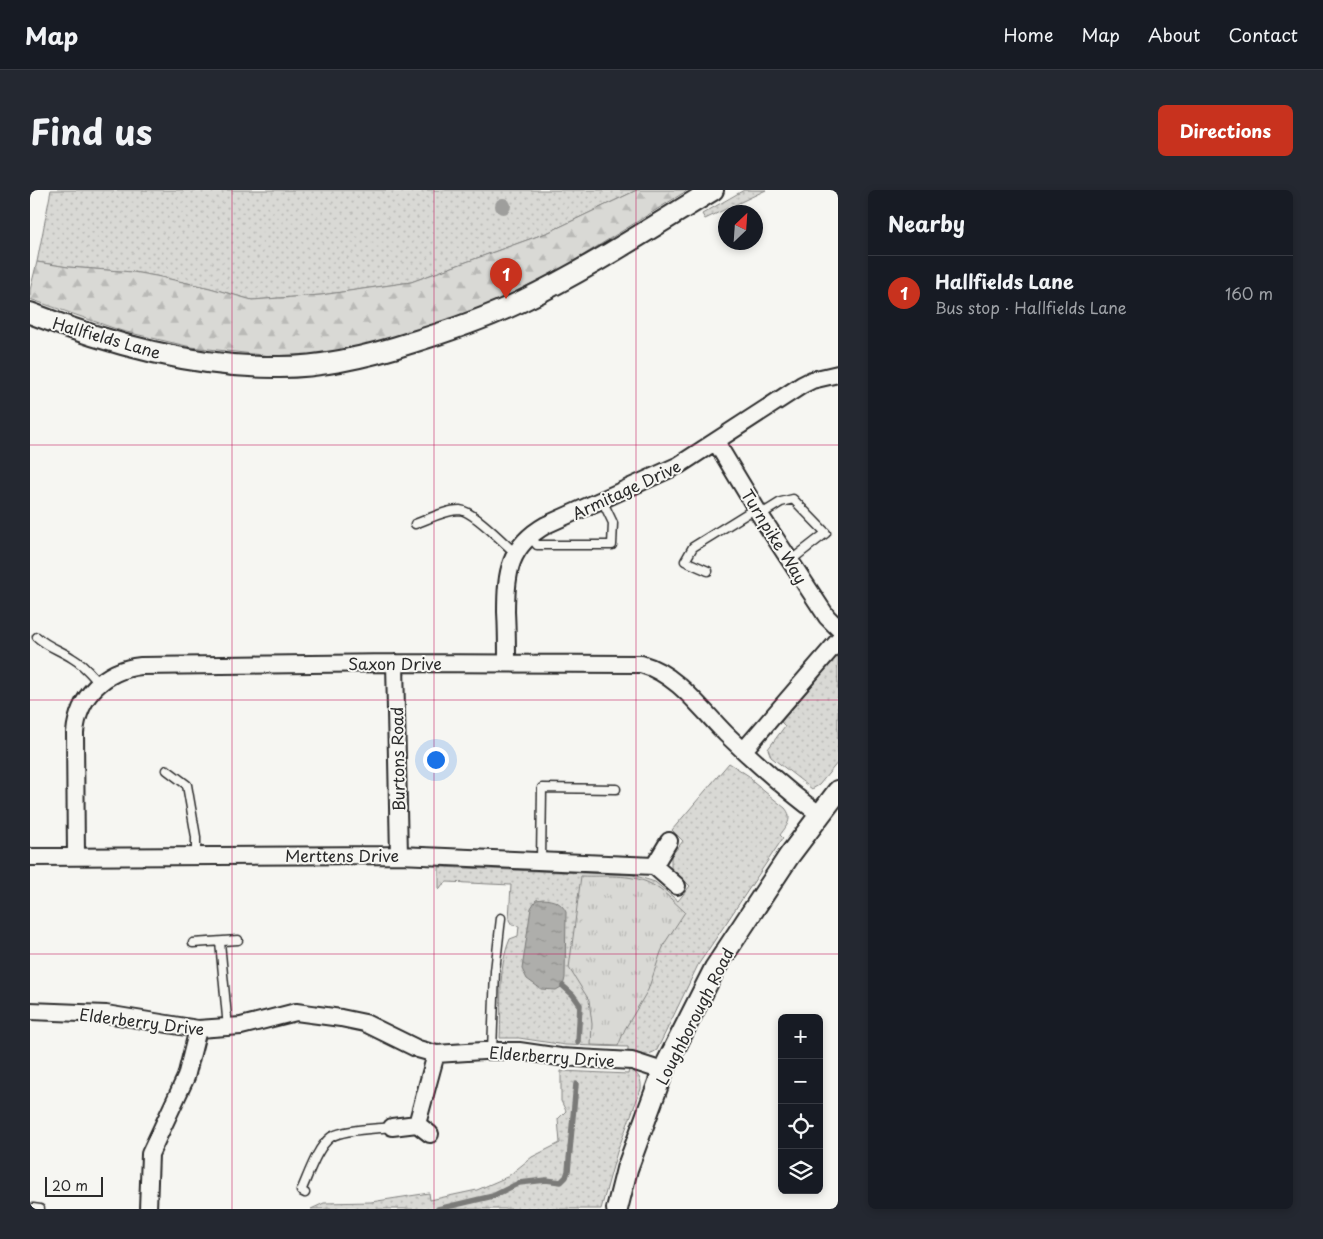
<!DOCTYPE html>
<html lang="en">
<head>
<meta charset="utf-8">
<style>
	body { margin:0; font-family:"Playpen Sans",sans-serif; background:#242831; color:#f1f3f6 }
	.controls { position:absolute; right:15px; bottom:15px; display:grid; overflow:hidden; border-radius:8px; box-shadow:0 2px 8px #0003 }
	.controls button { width:45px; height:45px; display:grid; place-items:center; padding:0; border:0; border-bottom:1px solid #363941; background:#171b24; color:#f1f3f6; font:25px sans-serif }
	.compass { position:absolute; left:688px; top:15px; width:45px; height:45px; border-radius:50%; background:#171b24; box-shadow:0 2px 8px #0003; rotate:25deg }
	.scale { position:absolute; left:15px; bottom:12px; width:58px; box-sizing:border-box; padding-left:5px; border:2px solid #2b2b2b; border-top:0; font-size:14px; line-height:18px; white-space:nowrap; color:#2b2b2b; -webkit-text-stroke:4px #f6f6f2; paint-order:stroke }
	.you { position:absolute; left:405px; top:569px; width:18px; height:18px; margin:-12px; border:4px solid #fff; border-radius:50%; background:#1a73e8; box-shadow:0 0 0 8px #1a73e833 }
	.badge { display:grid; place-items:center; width:32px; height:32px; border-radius:50%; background:#c8321e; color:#fff; font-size:16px; font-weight:700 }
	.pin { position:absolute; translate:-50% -41px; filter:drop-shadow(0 1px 2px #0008) }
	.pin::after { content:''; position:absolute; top:26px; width:18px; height:15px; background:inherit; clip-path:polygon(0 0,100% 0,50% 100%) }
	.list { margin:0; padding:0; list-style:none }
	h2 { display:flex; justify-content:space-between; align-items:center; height:65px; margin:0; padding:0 20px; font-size:21px }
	h2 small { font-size:16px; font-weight:400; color:#9ea1a6 }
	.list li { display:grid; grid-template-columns:32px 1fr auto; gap:15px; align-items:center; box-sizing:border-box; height:75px; padding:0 20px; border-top:1px solid #363941 }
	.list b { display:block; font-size:19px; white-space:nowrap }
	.list p { margin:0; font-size:16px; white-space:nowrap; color:#9ea1a6 }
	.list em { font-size:16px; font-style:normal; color:#9ea1a6 }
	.icon { flex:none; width:28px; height:28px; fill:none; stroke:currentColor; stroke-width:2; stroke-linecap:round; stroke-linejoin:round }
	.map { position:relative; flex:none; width:808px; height:1019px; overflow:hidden; border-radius:8px }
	header { display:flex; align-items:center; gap:30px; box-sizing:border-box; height:70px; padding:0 25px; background:#171b24; border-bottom:1px solid #363941 }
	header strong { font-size:24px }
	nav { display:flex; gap:28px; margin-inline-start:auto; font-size:18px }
	.intro { display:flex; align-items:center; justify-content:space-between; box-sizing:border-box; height:120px; padding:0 30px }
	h1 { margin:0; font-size:35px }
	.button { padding:12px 22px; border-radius:8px; background:#c8321e; color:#fff; font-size:18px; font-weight:700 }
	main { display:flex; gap:30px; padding:0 30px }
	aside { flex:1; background:#171b24; border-radius:8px; box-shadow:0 2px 8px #0003 }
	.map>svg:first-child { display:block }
	.grass { fill:url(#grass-dots); stroke:#828280 }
	.forest { fill:url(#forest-firs); stroke:#828280 }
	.park { fill:url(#park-tufts); stroke:#828280 }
	.water { fill:url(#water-ripples); stroke:#7a7a78 }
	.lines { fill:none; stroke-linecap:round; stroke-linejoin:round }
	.stream { stroke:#7a7a78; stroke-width:5.5 }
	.service-casing { stroke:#2b2b2b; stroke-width:11 }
	.minor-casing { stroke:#2b2b2b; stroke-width:20 }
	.tertiary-casing { stroke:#2b2b2b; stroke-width:24 }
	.service { stroke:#f6f6f2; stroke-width:8 }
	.minor { stroke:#f6f6f2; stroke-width:16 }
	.tertiary { stroke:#f6f6f2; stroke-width:20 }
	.tree { fill:#9e9e9c }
	.grid { fill:none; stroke:#c2185b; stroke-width:1; stroke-opacity:0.55 }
	.labels { text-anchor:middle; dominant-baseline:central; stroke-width:4; stroke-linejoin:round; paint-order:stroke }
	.street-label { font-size:16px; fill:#2b2b2b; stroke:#f6f6f2 }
</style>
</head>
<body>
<header>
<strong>Map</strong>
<nav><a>Home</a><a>Map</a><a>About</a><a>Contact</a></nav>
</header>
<div class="intro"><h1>Find us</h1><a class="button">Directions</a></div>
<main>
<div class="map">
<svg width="808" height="1019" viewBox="0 0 808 1019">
	<defs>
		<pattern id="grass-dots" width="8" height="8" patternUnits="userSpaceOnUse" patternTransform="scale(1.25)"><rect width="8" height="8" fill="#d9d9d5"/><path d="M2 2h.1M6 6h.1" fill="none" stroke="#babab7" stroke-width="1.8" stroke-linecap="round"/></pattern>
		<pattern id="forest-firs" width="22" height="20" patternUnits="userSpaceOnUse" patternTransform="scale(1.25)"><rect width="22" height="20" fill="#d9d9d5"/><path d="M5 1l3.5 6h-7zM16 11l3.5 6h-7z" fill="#babab7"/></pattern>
		<pattern id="park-tufts" width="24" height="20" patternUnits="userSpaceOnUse" patternTransform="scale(1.25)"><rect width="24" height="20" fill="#d9d9d5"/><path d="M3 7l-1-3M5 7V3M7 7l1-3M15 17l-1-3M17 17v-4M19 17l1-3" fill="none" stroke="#babab7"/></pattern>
		<pattern id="water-ripples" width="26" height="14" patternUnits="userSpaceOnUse" patternTransform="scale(1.25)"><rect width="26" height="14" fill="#aeaeab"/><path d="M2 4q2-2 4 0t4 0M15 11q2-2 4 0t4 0" fill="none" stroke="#8e8e8b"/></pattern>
	</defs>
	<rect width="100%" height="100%" fill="#f6f6f2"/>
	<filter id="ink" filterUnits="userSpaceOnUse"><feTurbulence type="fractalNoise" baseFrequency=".02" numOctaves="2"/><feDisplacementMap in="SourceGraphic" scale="10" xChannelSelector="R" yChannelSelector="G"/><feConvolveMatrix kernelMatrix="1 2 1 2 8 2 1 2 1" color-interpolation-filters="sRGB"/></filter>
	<g filter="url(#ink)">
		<path class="grass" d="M21,0h586l-88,42 -138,50 -90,13 -69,5 -42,-12 -54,-12 -23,-4 -65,-5 -31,-5z
			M714,0h22l-61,29 -3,-5z
			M808,465v107l-19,23 -7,4 -41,-32 -3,-8 17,-23 -4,-4z
			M699,573l20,13 5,7 31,25c9,10 1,19 -5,27l3,3 -85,127 -41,85c-10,7 -18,4 -29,3v-6l-63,-2 -46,-7h-19c2,-33 -3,-68 10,-99l8,-3 1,-10 -7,-1 -3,-5 2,-35 -64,-3 -5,3 -3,5v-23l194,8 22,7 23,19 12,-15 -19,-18v-12l12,-15 -11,-11z
			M599,879c9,4 13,10 12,20l-24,63 -16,57h-290l13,-6 47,-1 58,-9 1,7 47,-10 30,-13 25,-20 28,-14 -2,-24 8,-8 -5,-10v-30l67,3z"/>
		<path class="forest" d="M607,0h51l-127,79 -60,30 -85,34 -70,18 -54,5h-21l-80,-9 -69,-16 -92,-32v-9l7,-28 31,5 65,5 23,4 54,12 42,12 69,-5 90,-13 138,-50z"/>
		<path class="park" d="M551,686c23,1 49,-3 70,8 13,7 23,18 34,28l-19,29 -5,11 -13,38 -23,39 -7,17 -27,-1 1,-21 -3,-24 -20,-32z"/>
		<path class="water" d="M513,709c11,1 18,3 23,13l-1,66 -2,8 -7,4 -15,-1 -14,-10 -5,-10 9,-61 5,-8z"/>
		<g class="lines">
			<path class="stream" d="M533,796l10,9 7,10 -2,37
				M408,1019l55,-13 26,-13 27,-3 15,2 5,-5 2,-6 8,-87"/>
			<g class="service-casing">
				<path id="service" d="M730,325l21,-13 12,-3 33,34 -36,28
					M385,334c14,-5 30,-14 45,-14 13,1 45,34 55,43
					M500,346l7,9h75l1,-22 -11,-23
					M678,381l-23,-10 8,-14 63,-39
					M7,447c11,10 23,13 35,21 11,6 19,16 27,25
					M137,580l20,15 9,52v18
					M511,671l1,-73 74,1
					M190,752l8,86
					M163,753l45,-3
					M462,861l3,-80 6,-53
					M275,1003l-4,-2c7,-15 16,-44 30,-54 13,-8 45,-8 61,-10
					M3,1018l7,1"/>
			</g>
			<g class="minor-casing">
				<path id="minor" d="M686,252l44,73 67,102 11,11
					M365,473l4,192
					M477,473c0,-17 0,-34 -1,-51 0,-40 3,-66 40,-87l133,-60 123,-80 10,-5 26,-6
					M714,560l94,-109
					M639,651l-15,25 23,20
					M46,666l-1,-123c3,-36 29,-63 66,-67l254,-3 246,1c36,10 60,45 85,70 30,29 60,56 93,80
					M0,667l369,-2 255,11
					M0,821l76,3 92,15 43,-3 55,-14 45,6 24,5 53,26 18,5 47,-3h36l41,6 72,4 31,10
					M387,934l19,-70
					M362,937l25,-3 13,10
					M118,1019l2,-55 36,-77 12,-48"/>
			</g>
			<g class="tertiary-casing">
				<path id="tertiary" d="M0,123c79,31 165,55 250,54 46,0 90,-11 133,-25 36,-11 73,-24 107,-40 67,-32 129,-73 193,-112
					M587,1019l10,-40 36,-98 52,-103 74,-112 49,-65"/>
			</g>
			<use href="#service" class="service"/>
			<use href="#minor" class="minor"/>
			<use href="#tertiary" class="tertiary"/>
		</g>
		<circle class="tree" cx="473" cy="16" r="8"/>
	</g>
	<path class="grid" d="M202,0v1019M404,0v1019M606,0v1019M0,255h808M0,510h808M0,764h808"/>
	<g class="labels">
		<g class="street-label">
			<text transform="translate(77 147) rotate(16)">Hallfields Lane</text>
			<text transform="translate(596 299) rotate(-25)">Armitage Drive</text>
			<text transform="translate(745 346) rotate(58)">Turnpike Way</text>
			<text x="365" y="473">Saxon Drive</text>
			<text transform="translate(367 569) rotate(-91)">Burtons Road</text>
			<text x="312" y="665">Merttens Drive</text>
			<text transform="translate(664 826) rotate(-63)">Loughborough Road</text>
			<text transform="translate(112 831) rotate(7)">Elderberry Drive</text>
			<text transform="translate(522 866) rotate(4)">Elderberry Drive</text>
		</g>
	</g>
</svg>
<div class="controls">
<button>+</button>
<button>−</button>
<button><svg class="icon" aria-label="locate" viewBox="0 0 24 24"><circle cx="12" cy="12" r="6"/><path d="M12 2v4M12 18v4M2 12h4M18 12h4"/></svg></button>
<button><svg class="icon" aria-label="layers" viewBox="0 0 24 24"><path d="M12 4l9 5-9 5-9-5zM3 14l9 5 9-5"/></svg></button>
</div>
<svg class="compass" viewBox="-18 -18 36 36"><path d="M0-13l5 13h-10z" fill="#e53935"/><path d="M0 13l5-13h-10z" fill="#9ea1a6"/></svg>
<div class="scale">20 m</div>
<div class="you"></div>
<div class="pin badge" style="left:476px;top:109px">1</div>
</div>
<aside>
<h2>Nearby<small></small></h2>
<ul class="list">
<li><span class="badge">1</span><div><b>Hallfields Lane</b><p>Bus stop · Hallfields Lane</p></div><em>160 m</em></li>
</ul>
</aside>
</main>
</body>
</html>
